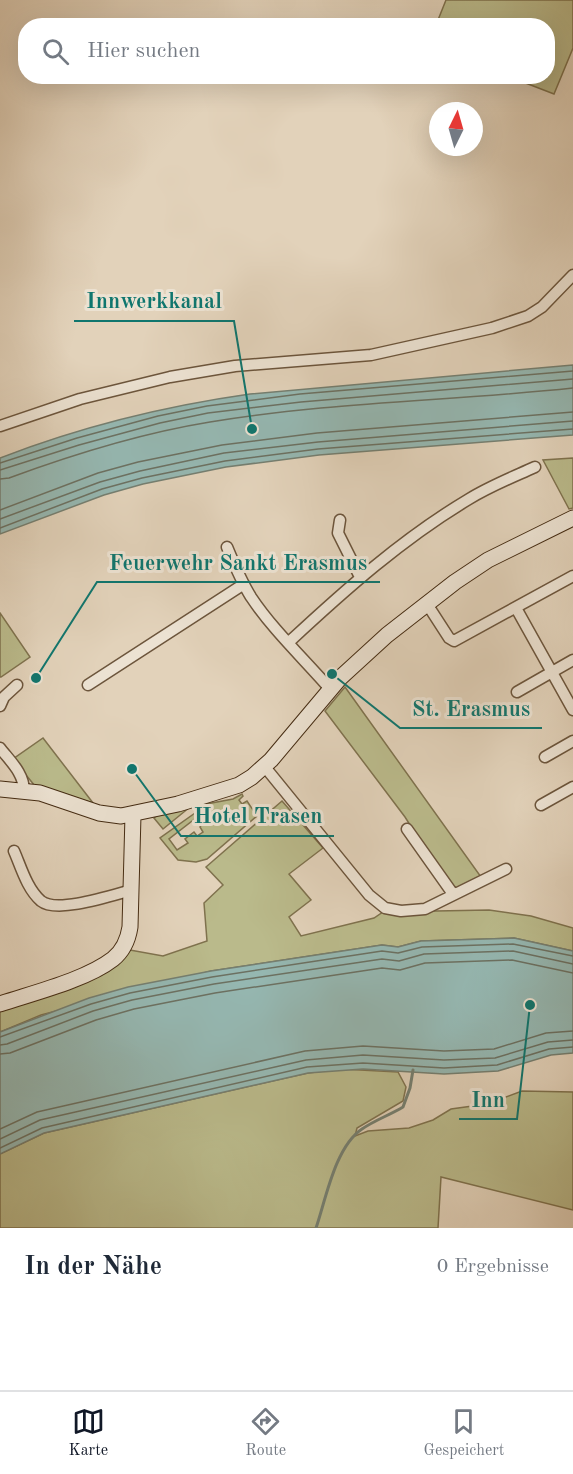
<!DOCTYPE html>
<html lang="de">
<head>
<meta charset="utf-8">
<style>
	body { margin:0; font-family:"Old Standard TT",serif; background:#f2f2f3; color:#1f2937 }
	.compass { position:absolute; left:429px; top:102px; width:54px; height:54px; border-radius:50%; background:#fff; box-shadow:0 6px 24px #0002; rotate:5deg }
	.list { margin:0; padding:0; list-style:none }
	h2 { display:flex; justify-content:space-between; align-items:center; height:78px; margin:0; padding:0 24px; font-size:26px }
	h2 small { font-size:20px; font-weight:400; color:#747a83 }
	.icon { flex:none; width:33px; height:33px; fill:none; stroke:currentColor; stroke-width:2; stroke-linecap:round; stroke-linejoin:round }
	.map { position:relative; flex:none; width:573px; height:1228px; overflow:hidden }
	.search { position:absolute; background:#fff; box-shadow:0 6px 24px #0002; left:18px; right:18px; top:18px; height:66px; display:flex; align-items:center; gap:15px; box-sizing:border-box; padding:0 21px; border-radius:24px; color:#747a83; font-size:22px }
	.sheet { height:162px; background:#fff }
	nav { display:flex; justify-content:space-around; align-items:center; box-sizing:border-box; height:84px; border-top:2px solid #e0e1e3; background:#fff; font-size:16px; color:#747a83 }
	nav a { display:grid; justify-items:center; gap:3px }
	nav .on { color:#111827 }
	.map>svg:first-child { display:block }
	.green { fill:#baba8b; stroke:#7f724e; stroke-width:1.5; fill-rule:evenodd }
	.water { fill:#95b7b1; stroke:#757f71; stroke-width:1.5 }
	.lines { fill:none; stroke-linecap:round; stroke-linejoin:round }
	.shore { stroke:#6c7162; stroke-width:1.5 }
	.stream { stroke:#757f71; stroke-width:3 }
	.street-casing { stroke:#6c553c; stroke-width:13 }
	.secondary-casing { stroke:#442b12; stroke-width:17 }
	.street { stroke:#ece2d2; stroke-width:10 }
	.secondary { stroke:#ece2d2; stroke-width:15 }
	.leader { fill:none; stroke:#0f766e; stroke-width:2 }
	.callout-dot { fill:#0f766e; stroke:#ece2d2; stroke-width:2 }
	.callout-label { font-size:22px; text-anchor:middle; font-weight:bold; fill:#0f766e; stroke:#ece2d2; stroke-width:6; stroke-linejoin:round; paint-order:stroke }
</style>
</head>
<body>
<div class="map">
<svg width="573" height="1228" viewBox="0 0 573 1228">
	<rect width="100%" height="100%" fill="#e2d2ba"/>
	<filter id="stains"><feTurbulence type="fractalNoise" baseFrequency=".00333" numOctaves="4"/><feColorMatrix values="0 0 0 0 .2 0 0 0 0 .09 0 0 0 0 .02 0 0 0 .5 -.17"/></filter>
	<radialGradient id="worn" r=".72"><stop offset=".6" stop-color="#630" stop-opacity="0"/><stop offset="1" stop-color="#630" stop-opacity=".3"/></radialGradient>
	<path class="green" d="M446,0h127v48l-19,46 -44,-17 38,-1v-50l-112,-1z
		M573,458v50l-4,1 -26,-49z
		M0,613l30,44 -29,20h-1z
		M345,687l136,190 -28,16 -48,-76 -80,-106z
		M43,738l50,65 -58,-17 -22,-27z
		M242,794l1,2 -4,4 3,4 5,-3 10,15 -50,43 -11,3 -18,-2 -18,-22 35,-25 6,-8 32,-6zM196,818h5l2,4 -3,5 3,5 -6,4 -3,-4 -9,7 3,4 -11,7 -8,-11z
		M282,801l41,47 -34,26 22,26 -22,17 12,19 73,-18 9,-6 106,-2 42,6 42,12v23l-59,-13 -93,3 -23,6 -16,-2 -171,26 -170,44 -41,17v-24l130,-58 33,6 44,-15 -3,-38 19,-18 -17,-18z
		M190,807l-27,22 -9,-11 5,-4z
		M341,1069l57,3 8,15 -3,14 -46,27 -2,8 13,-5 41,-3 24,-8 18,-11 36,-5 35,-13 51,1v118l-132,-33 -3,51h-438v-74l44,-21 264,-60z"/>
	<path class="water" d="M573,365v70l-254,20 -93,12 -83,17 -39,11 -104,39v-76c80,-31 165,-52 250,-64z
		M514,938l59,13v102l-22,2 -53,16 -54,3 -81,-5 -55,4 -264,60 -44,21v-122l89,-34 39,-11 83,-16 171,-26 16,2 23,-6z"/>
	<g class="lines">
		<path class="shore" d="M0,463l77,-25 81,-22 49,-10 93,-12 273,-23
			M0,470l79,-25 81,-22 48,-10 93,-11 272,-23
			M0,479l9,-1c65,-24 133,-45 201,-56 120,-20 243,-21 363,-34
			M0,510l98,-37 40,-11 84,-17 95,-12 256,-21
			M0,519l100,-37 40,-11 84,-18 94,-11 255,-21
			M0,528l102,-39 40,-11 83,-17 93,-12 255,-20
			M0,1037l91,-33 39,-11 82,-16 170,-26 16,2 24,-6 91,-3 60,12
			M0,1045l7,-1 86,-33 39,-11 82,-16 168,-25 17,2 25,-7 89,-3 60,13
			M0,1054l10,-1 86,-33 38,-11 81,-16 167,-25 18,2 25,-7 87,-3 61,13
			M0,1129l37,-17 268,-61 58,-5 81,5 50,-2 52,-16 27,-2
			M0,1139l40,-19 266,-60 57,-5 81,5 51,-2 53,-16 25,-2
			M0,1148l42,-20 265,-61 56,-4 81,5 53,-3 52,-16 24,-2"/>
		<path class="stream" d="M316,1228c10,-29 19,-81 46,-99 13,-9 28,-14 41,-22l7,-19 3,-18"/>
		<g class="street-casing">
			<path id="street" d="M0,426l80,-27 90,-22 65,-11 136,-11 121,-27 36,-12 14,-9 31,-32
				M340,520l-2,13 22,44
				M227,547c7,17 14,34 24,50 22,33 53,62 79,92
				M427,604l22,34 5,3 119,-65
				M516,608l57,102
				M289,642c56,-52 113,-103 180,-143 21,-13 44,-22 66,-32
				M88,685l156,-101
				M517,692l56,-32
				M0,706l4,-9 13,-12
				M0,748c10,13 24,25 24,43
				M545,757l28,-16
				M265,767l104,128 16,13 16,3 24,-2 81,-40
				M541,805l32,-18
				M407,829l46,65
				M14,851c7,16 13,38 27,50 16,13 72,-6 91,-11"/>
		</g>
		<g class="secondary-casing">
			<path id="secondary" d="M0,789l40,4 59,20 22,3 57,-12 61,-19 13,-8 19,-17 69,-82 47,-43 68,-53 33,-22 85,-42
				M0,1004c33,-11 86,-24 113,-45 10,-8 15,-19 17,-32l3,-112"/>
		</g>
		<use href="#street" class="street"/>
		<use href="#secondary" class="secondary"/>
	</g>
	<path class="leader" d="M252 429L234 321H74M36 678L97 582H380M332 674L400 728H542M132 769L181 836H334M530 1005L517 1119H459"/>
	<g class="callout-dot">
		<circle cx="252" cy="429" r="6"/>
		<circle cx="36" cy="678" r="6"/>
		<circle cx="332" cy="674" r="6"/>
		<circle cx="132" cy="769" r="6"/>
		<circle cx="530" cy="1005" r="6"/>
	</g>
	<g class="callout-label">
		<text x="154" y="308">Innwerkkanal</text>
		<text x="238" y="570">Feuerwehr Sankt Erasmus</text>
		<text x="471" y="716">St. Erasmus</text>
		<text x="258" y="823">Hotel Trasen</text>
		<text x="488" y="1107">Inn</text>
	</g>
	<rect width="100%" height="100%" filter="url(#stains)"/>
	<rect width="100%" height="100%" fill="url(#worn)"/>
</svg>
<svg class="compass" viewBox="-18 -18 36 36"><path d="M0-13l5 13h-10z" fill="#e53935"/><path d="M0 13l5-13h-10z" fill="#747a83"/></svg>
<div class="search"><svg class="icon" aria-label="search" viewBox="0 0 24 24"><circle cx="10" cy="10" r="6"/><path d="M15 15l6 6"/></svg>Hier suchen</div>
</div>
<section class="sheet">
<h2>In der Nähe<small>0 Ergebnisse</small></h2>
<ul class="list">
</ul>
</section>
<nav>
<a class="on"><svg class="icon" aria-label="map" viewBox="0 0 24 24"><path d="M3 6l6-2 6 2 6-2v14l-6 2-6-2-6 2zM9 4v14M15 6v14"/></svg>Karte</a>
<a><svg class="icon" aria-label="directions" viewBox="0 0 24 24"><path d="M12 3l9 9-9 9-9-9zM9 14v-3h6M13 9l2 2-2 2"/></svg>Route</a>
<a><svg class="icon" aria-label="saved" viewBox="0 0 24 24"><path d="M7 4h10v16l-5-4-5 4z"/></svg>Gespeichert</a>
</nav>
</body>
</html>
